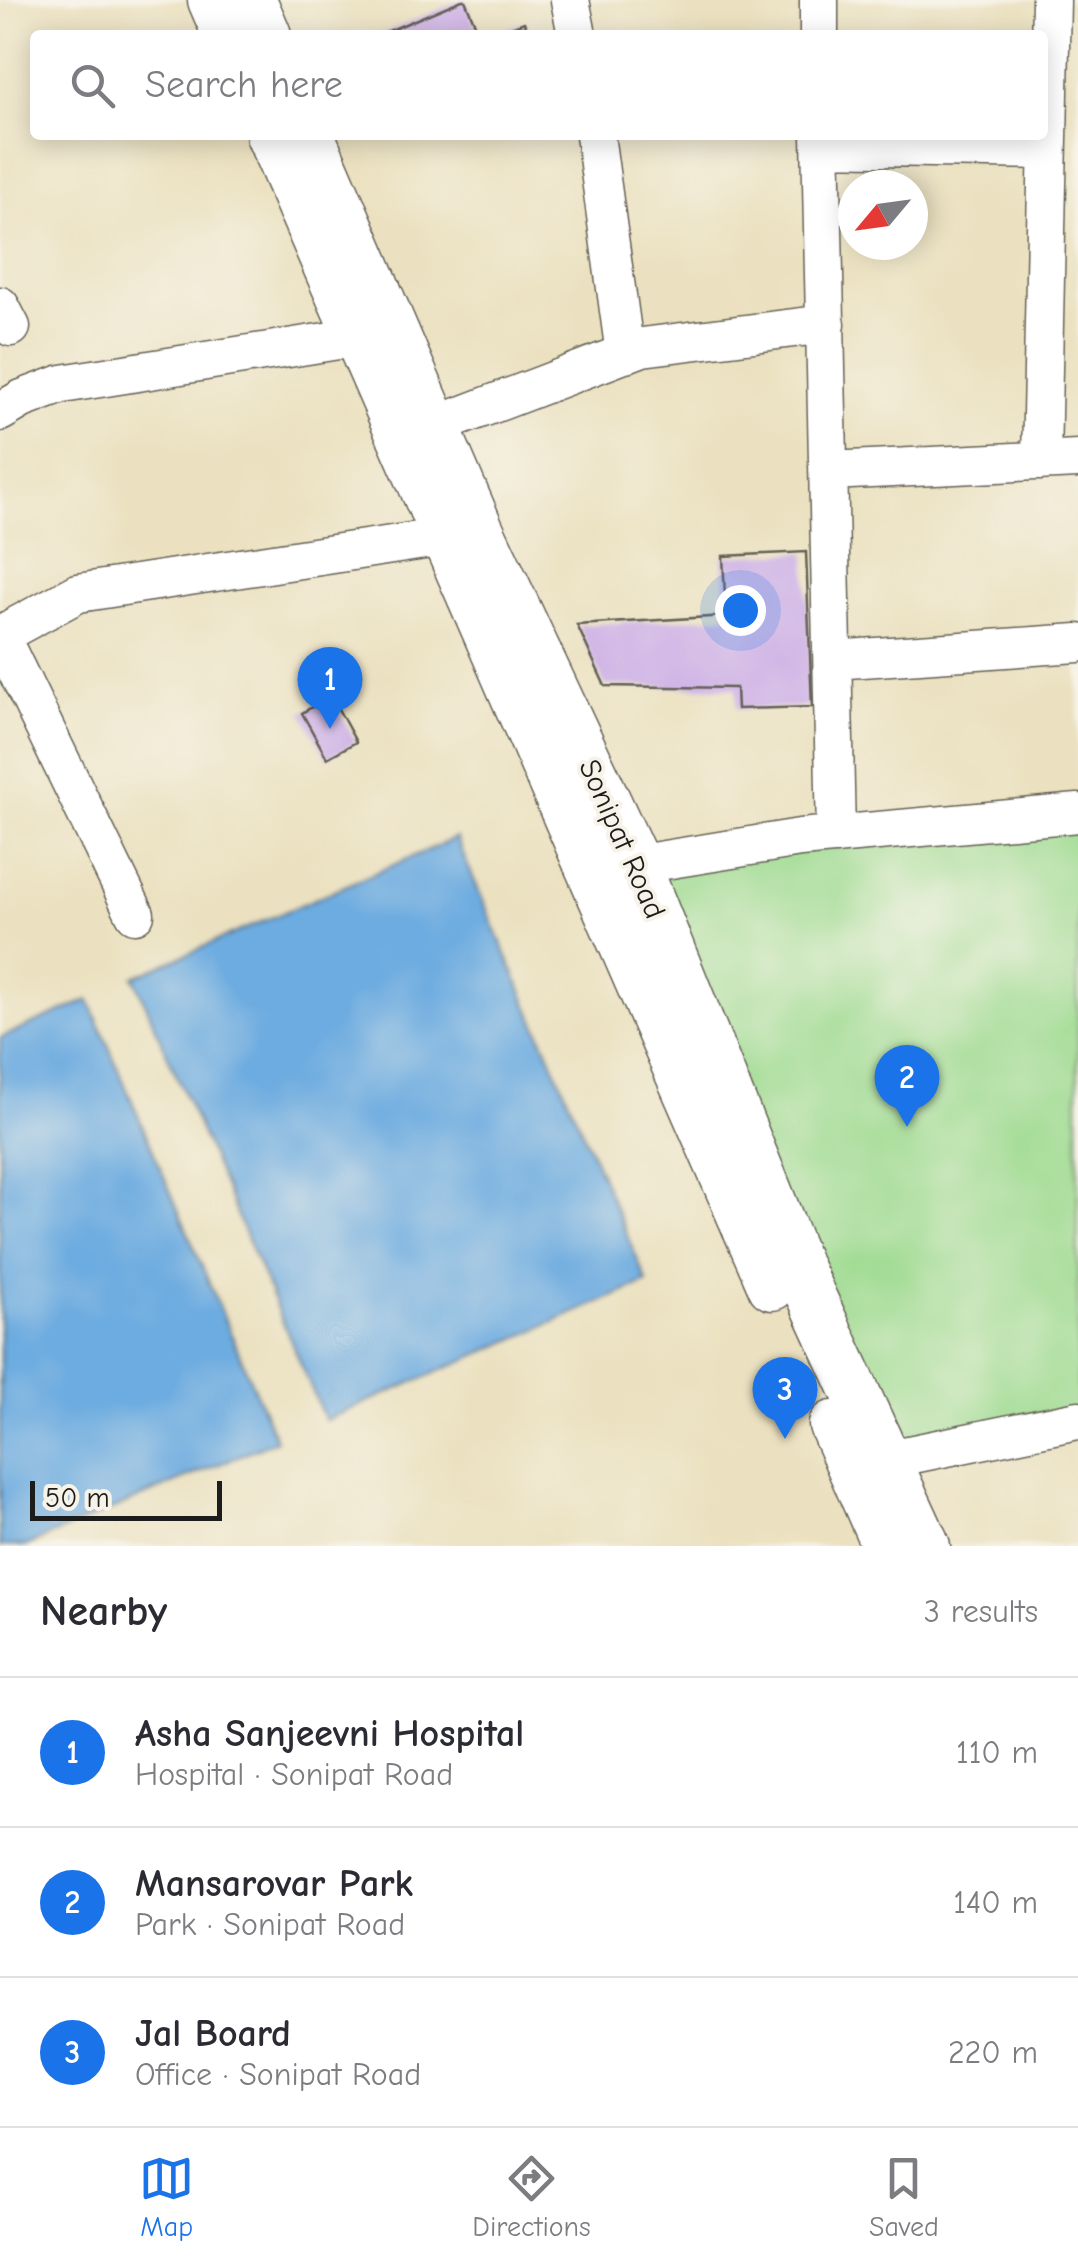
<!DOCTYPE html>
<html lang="en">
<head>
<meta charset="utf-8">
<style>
	body { margin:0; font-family:"Comic Neue",sans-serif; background:#f7f7f7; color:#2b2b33 }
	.compass { position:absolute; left:838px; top:170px; width:90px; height:90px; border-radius:50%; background:#fff; box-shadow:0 5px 25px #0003; rotate:241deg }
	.scale { position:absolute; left:30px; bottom:25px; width:192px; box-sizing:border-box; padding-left:10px; border:5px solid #1c1c1c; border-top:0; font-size:28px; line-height:35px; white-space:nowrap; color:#1c1c1c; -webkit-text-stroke:8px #f7f3e8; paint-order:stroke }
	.you { position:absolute; left:740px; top:610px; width:35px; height:35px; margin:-25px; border:8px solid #fff; border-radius:50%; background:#1a73e8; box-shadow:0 0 0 15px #1a73e833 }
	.badge { display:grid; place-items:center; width:65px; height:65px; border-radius:50%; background:#1a73e8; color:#fff; font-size:32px; font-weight:700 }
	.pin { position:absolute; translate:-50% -82px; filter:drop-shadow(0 2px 5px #0008) }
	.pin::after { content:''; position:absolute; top:52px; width:35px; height:30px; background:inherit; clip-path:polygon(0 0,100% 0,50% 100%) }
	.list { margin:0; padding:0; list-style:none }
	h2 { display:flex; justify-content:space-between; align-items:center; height:130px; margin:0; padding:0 40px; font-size:42px }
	h2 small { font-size:32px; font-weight:400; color:#7c7c81 }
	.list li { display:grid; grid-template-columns:65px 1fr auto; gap:30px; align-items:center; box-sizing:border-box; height:150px; padding:0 40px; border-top:2px solid #e1e1e2 }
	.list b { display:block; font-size:38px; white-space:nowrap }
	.list p { margin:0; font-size:32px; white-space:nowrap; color:#7c7c81 }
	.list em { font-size:32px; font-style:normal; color:#7c7c81 }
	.icon { flex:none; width:55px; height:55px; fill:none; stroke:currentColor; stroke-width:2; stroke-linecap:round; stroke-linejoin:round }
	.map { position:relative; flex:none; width:1078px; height:1546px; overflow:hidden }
	.search { position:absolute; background:#fff; box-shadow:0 5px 25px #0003; left:30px; right:30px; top:30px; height:110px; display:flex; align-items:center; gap:25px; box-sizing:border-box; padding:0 35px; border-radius:10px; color:#7c7c81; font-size:38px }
	.sheet { height:580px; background:#fff }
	nav { display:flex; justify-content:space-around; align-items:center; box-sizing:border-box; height:140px; border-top:2px solid #e1e1e2; background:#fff; font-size:28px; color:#7c7c81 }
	nav a { display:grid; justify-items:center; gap:5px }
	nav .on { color:#1a73e8 }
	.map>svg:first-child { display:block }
	.green { fill:#9cda8f; stroke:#5c7b56; stroke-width:2.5 }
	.water { fill:#6dace0; stroke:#44647e; stroke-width:2.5 }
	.building { fill:#c9aae6 }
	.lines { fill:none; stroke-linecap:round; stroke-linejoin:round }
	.minor-casing { stroke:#646155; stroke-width:41 }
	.major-casing { stroke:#646155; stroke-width:51 }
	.minor { stroke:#fff; stroke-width:38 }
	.major { stroke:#fff; stroke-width:48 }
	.labels { text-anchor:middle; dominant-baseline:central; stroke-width:8; stroke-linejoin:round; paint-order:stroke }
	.street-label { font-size:30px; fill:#1c1c1c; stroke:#f7f3e8 }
</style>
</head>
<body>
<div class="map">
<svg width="1078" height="1546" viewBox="0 0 1078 1546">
	<rect width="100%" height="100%" fill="#f7f3e8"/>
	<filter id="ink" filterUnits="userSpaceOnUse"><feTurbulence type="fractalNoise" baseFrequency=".01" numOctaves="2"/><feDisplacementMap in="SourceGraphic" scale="20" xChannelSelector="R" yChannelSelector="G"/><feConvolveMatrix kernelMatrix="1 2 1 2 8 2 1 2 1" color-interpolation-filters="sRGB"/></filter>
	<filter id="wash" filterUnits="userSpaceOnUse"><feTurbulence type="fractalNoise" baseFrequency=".0048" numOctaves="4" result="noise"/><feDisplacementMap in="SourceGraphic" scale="40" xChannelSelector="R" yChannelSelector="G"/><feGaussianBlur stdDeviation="2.25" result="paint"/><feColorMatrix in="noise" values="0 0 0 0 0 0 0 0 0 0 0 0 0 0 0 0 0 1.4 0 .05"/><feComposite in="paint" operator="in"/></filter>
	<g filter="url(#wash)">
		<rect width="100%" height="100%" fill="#ebe1c0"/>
		<path class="green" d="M1078,820v605l-197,39 -256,-596z"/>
		<path class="water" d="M456,838l191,444 -322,138 -191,-443z
			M89,1000l187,440 -250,106h-26v-508z"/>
		<g id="blocks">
			<path class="building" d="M462,0h3l12,29 -14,6h-84z
				M524,22l5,13h-39z
				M806,552l6,155 -75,2 -1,-21 -131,-2 -28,-61 149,-9 -3,-60z
				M331,696l25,46 -29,16 -25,-45z"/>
		</g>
	</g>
	<g filter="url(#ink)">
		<use href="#blocks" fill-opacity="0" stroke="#646155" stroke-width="2.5"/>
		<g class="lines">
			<g class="minor-casing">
				<path id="minor" d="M570,0l7,35
					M819,0v35
					M595,135l30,219
					M821,135l15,700
					M822,146l225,4
					M0,306l11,21
					M0,412l22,-13 40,-15 295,-47
					M435,426l207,-79 184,-23
					M1041,461l10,-461
					M829,471l249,-12
					M0,635l78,-42 366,-56
					M0,636l135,278
					M833,660l245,-17
					M609,869l191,-31 278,-25
					M884,1460l194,-40"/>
			</g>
			<g class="major-casing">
				<path id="major" d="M212,0l15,35
					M252,0l15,35
					M270,135l502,1151
					M310,135l170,396 155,331 164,407 127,277
					M833,1425l53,121"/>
			</g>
			<use href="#minor" class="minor"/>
			<use href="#major" class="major"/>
		</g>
	</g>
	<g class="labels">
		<g class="street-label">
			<text transform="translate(622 839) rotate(66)">Sonipat Road</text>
		</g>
	</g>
</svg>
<svg class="compass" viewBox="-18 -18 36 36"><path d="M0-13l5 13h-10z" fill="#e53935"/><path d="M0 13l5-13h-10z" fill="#7c7c81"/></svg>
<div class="scale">50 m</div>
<div class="you"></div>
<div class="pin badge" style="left:330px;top:729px">1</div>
<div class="pin badge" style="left:907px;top:1127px">2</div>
<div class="pin badge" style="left:785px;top:1439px">3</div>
<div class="search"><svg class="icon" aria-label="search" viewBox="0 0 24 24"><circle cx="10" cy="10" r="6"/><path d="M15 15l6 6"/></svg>Search here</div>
</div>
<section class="sheet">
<h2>Nearby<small>3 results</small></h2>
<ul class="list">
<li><span class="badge">1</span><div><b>Asha Sanjeevni Hospital</b><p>Hospital · Sonipat Road</p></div><em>110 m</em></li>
<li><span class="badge">2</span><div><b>Mansarovar Park</b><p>Park · Sonipat Road</p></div><em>140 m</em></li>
<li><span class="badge">3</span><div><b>Jal Board</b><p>Office · Sonipat Road</p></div><em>220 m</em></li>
</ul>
</section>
<nav>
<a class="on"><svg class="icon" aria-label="map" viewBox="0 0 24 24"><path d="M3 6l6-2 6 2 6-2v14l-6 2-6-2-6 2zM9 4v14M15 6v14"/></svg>Map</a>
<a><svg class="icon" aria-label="directions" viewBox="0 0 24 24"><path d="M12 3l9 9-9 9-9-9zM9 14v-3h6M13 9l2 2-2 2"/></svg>Directions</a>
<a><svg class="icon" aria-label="saved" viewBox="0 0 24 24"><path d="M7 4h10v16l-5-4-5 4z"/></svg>Saved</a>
</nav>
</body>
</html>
